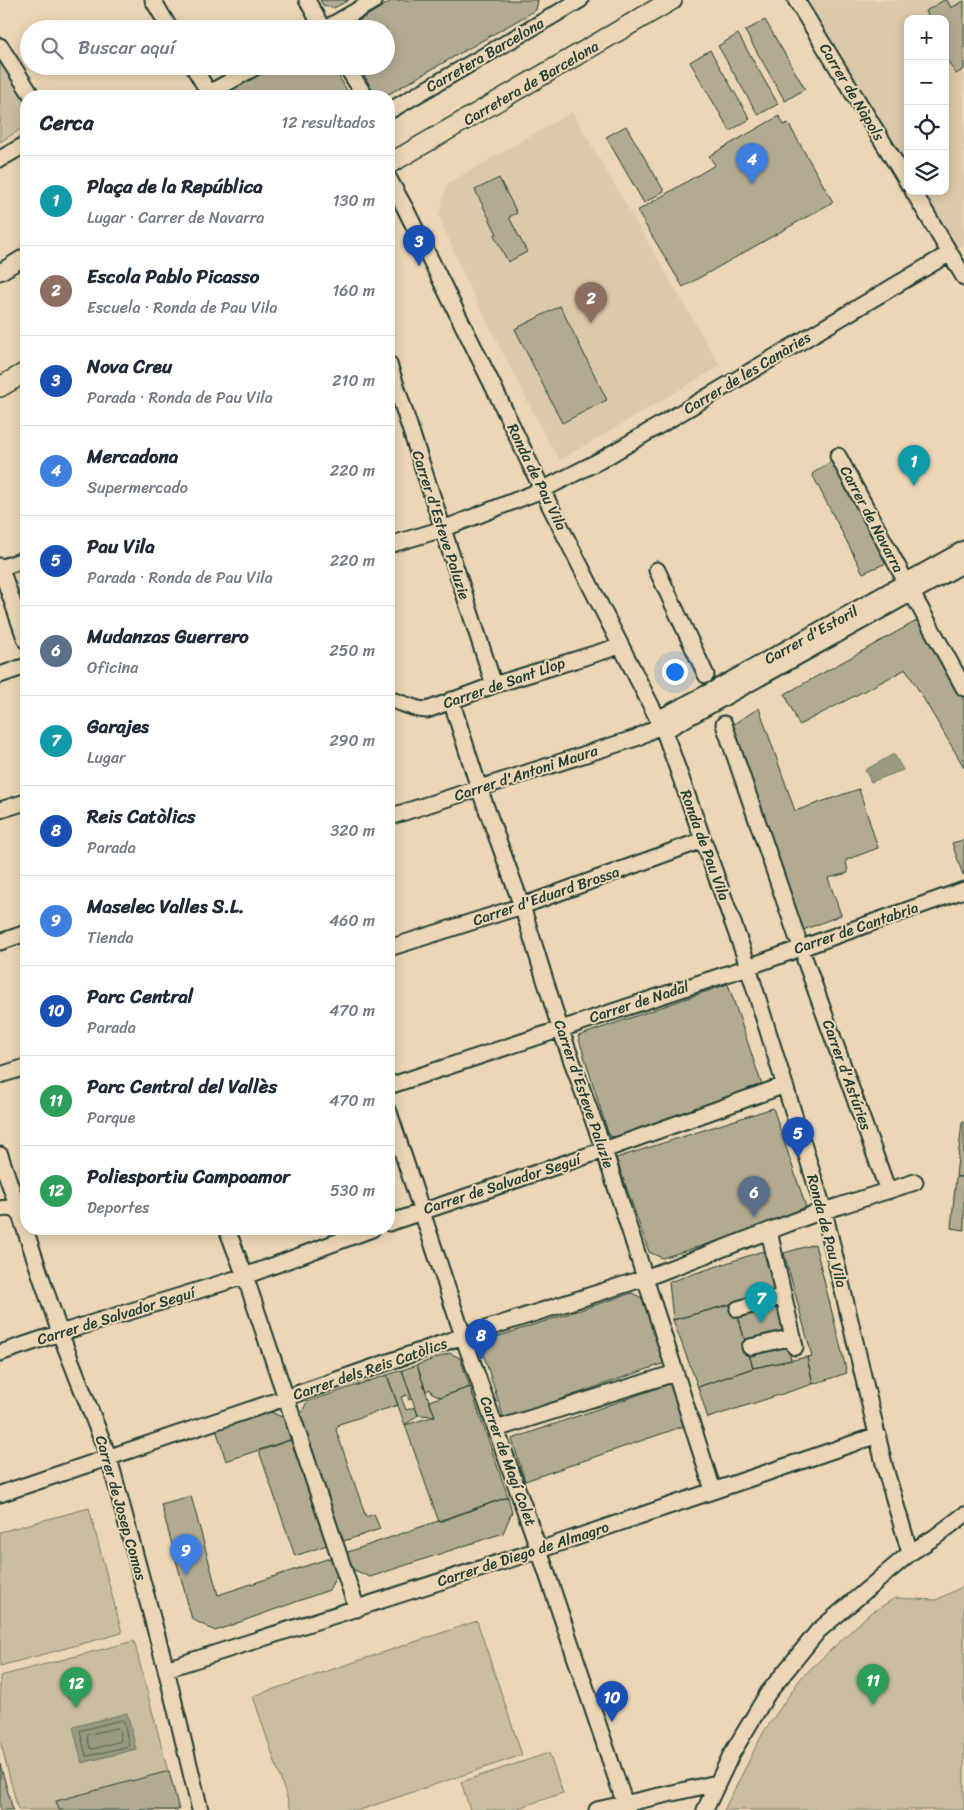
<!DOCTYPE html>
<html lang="es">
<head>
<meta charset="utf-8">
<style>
	body { margin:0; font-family:Sriracha,sans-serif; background:#f2f2f3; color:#1f2937 }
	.controls { position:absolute; right:15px; top:15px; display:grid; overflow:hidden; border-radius:10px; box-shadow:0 2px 12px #0003 }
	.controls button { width:45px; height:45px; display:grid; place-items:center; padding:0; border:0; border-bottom:1px solid #e0e1e3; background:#fff; color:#1f2937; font:25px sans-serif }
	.you { position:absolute; left:674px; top:671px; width:18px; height:18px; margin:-12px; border:4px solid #fff; border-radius:50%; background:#1a73e8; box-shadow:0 0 0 8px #1a73e833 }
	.badge { display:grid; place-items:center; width:32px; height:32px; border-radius:50%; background:#1f3d34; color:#fff; font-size:16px; font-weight:700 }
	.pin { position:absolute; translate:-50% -41px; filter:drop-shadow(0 1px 2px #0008) }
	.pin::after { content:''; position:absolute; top:26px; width:18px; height:15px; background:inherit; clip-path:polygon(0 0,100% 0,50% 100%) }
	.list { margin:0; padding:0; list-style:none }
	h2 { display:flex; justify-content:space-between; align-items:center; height:65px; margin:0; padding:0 20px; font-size:21px }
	h2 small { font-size:16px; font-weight:400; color:#747a83 }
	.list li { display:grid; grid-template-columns:32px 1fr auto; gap:15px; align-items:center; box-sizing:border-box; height:90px; padding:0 20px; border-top:1px solid #e0e1e3 }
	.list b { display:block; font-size:19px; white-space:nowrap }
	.list p { margin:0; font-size:16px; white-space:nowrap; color:#747a83 }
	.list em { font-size:16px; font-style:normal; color:#747a83 }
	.icon { flex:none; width:28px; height:28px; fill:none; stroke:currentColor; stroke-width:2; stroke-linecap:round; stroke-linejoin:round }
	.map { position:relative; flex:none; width:964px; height:1810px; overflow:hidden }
	.search { position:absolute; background:#fff; box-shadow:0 2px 12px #0003; left:20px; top:20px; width:375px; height:55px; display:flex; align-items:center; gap:12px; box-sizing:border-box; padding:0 18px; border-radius:28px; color:#747a83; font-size:19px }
	.panel { position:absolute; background:#fff; box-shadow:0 2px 12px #0003; left:20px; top:90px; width:375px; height:1145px; border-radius:20px }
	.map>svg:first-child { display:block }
	.built { fill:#dbc9aa }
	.green { fill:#cabda0; stroke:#747d6a }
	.water { fill:#9a9a82; stroke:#697563 }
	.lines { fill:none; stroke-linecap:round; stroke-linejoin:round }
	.shore { stroke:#506253; stroke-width:1 }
	.building { fill:#b3ab91; stroke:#1f3d34 }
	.minor-casing { stroke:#1f3d34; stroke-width:19 }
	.major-casing { stroke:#1f3d34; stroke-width:22 }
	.minor { stroke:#ecd6b5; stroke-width:15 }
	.major { stroke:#ecd6b5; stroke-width:19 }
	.labels { text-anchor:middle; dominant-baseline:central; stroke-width:4; stroke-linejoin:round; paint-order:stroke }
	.street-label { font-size:15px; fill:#1f3d34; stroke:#ecd6b5 }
</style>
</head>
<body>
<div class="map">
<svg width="964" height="1810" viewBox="0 0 964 1810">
	<rect width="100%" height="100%" fill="#ecd6b5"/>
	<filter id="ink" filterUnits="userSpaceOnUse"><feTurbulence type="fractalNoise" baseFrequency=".02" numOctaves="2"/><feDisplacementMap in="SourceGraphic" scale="10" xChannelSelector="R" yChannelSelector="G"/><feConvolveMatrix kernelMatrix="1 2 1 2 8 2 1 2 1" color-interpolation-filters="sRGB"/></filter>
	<g filter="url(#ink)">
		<path class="built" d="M812,0h152v245l-14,8 -38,-62h33v-172h-37v165l-100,-166z
			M572,112l148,254 -160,94 -12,-19 -82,-161 -27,-64 8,-32z"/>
		<path class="green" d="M0,60l26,41v25l-26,16z
			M89,1508l33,125 -122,33v-134z
			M964,1586v224h-240l39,-77 38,-55 67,-63 27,-17 41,2z
			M477,1621l45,134 -162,55h-69l-38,-114z
			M134,1641l44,169h-160l-18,-70v-64z
			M549,1753l14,40 -51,17h-42l-9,-28z"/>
		<path class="water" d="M894,754l9,16 -32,12 -6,-12z
			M63 1688a11 11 0 1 1 22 0a11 11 0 1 1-22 0Z
			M127,1713l9,36 -54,14 -9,-36z"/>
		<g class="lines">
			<path class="shore" d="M122,1720l2,2 5,24 -41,10h-2l-6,-25z
				M117,1728l2,2 2,11 -28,8 -3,-1 -3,-11 1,-2z"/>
		</g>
		<path class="building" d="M320,0h29l-15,8 -11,-3z
			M393,0h145l-2,10 -151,86 -11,-3 -15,-27h27v-37h-41z
			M944,0h3l4,8 13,-7v68l-8,5 -11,-17v-38h-15l-4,-8z
			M765,20l40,69 -20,12 -40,-70z
			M738,34l40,70 -20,11 -40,-69z
			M710,50l40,69 -20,12 -40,-69z
			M276,66h57l17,30h-132z
			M779,116l5,9 4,-2 45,79 -150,85 -46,-76 78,-46 -6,-9z
			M626,126l38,65 -20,12 -38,-66z
			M499,178l18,35 -8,4 18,35 -19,10 -14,-27 3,-1 -22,-44z
			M560,306l47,94 -45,23 -47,-94z
			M833,460l56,102 -26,11 -51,-99z
			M920,619l44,81v67l-58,-98 -107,56 -14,-31z
			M759,708l36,103 64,-22 19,59 -32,12 2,13 -20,5 13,37 -40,16 -69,-206z
			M964,840v34l-1,1 -11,-32z
			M728,984l35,104 -148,49 -6,-1 -31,-100z
			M773,1108l35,105 -146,45 -13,-6 -33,-94z
			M962,1122h2v55l-8,-1z
			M956,1177h8v53l-13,-2z
			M815,1244l32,129 -34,11 -6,-27 5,-1 -28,-103z
			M763,1251l13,41 -103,28 -4,-38z
			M632,1293l10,5 23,65 -161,56 -22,-69 5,-10z
			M734,1303l19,65 -55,19 -25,-67z
			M777,1304l8,28 -40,9 -8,-27z
			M787,1342l4,18 -38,8 -5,-17z
			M450,1353l10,5 10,29 -29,10 -9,-4 -2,-4 -4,2 -9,-26z
			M807,1357l6,27 -105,34 -10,-31 55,-19z
			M417,1365l12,36 6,15 -17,-1 -6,-16 -10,-29z
			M402,1370l10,29 -3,1 -2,-5 -6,2 5,13 9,-3 3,8 -13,10 -18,-50z
			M387,1375l11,30 -59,19 -3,6 30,87 8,-3 6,15 -39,13 -42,-124 8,-16z
			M672,1383l12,43 -159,55 -13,-42z
			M470,1387l38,110 -69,25 -34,-97 30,-9 -6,-15z
			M269,1411l17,8 6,20 -66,22 -10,-32z
			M291,1440l36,105 -32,11 -36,-105z
			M191,1496l27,99 118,-39 5,11 -12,23 -114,41 -23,-12 -31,-115z
			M508,1497l4,15 -9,21 -133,44 -20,-9 -5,-15z
			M0,1764l13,46h-13z
			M169,1771l10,39h-120l-3,-9z"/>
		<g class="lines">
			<g class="minor-casing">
				<path id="minor" d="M153,0l17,29
					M307,0l16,29
					M796,0l112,183
					M325,29l50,-29
					M0,46l32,50
					M193,66l16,27
					M346,66l19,30
					M204,96l53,-30
					M389,111l191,-111
					M0,159l26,-15
					M389,179l16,29 89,180 55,116 115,227 79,220 81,260 61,257 25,85
					M913,191l51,86
					M0,272l26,-16
					M389,364l105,321
					M838,456l68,126
					M389,545l54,-16 99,-39 59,-30 349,-207
					M0,566l26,75
					M0,568l26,-9
					M657,570l49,105
					M912,593l52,95
					M0,675l26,-9
					M389,699l29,10 9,1 67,-25 126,-39
					M451,700l28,88 43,118 38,122 44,122 109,340
					M658,719l55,-29 251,-141
					M724,724l73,213
					M664,731l300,-167
					M0,810l26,-8
					M389,817l247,-79 25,-13
					M0,942l26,-9
					M389,948l133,-42 181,-66
					M805,960l83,231
					M0,1075l26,-8
					M389,1086l359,-119 216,-77
					M389,1112l74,224 76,214 88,260
					M0,1155l60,178 49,125 57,211 34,141
					M0,1209c10,-3 16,3 26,-1
					M389,1223l215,-73 181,-65
					M227,1229l18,47 112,333
					M769,1231l26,116
					M738,1309l46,-13
					M750,1347l43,-10
					M0,1353l60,-20 185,-57 127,-47
					M496,1429l179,-56
					M0,1494l285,-96 178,-62 182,-58 166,-63 104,-33
					M166,1669l373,-119 339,-115
					M597,1810l120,-27
					M705,1810l26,-55 37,-62 50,-62 92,-78 25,-16 29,-22"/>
			</g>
			<g class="major-casing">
				<path id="major" d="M389,164l283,-164
					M0,387l26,-15"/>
			</g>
			<use href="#minor" class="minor"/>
			<use href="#major" class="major"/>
		</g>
	</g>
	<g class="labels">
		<g class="street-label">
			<text transform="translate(485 55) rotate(-30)">Carretera Barcelona</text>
			<text transform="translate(531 83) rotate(-30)">Carretera de Barcelona</text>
			<text transform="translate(852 92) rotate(59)">Carrer de Nàpols</text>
			<text transform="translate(747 373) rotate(-31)">Carrer de les Canàries</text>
			<text transform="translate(537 477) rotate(64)">Ronda de Pau Vila</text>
			<text transform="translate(872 519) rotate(62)">Carrer de Navarra</text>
			<text transform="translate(441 525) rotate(72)">Carrer d'Esteve Paluzie</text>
			<text transform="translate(811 635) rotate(-29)">Carrer d'Estoril</text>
			<text transform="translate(504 683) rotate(-19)">Carrer de Sant Llop</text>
			<text transform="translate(526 773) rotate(-18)">Carrer d'Antoni Maura</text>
			<text transform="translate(705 845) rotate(70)">Ronda de Pau Vila</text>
			<text transform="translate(546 896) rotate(-19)">Carrer d'Eduard Brossa</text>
			<text transform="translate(856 928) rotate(-19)">Carrer de Cantabria</text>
			<text transform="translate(639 1002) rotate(-18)">Carrer de Nadal</text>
			<text transform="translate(847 1075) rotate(70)">Carrer d'Astúries</text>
			<text transform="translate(584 1094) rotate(71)">Carrer d'Esteve Paluzie</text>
			<text transform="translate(502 1184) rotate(-18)">Carrer de Salvador Seguí</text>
			<text transform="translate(827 1231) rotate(75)">Ronda de Pau Vila</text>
			<text transform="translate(116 1316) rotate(-17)">Carrer de Salvador Seguí</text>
			<text transform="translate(370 1369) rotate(-19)">Carrer dels Reis Catòlics</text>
			<text transform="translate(508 1461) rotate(70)">Carrer de Magí Colet</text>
			<text transform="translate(121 1508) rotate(74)">Carrer de Josep Comas</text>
			<text transform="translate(523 1554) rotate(-18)">Carrer de Diego de Almagro</text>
		</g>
	</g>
</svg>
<div class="controls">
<button>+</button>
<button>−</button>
<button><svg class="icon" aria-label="locate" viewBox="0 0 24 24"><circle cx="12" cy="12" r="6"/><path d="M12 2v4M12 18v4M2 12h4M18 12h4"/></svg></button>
<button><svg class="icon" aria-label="layers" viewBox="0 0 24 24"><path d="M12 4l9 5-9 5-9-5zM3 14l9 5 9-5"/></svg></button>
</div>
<div class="you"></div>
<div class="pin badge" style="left:914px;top:486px;background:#0f9aa8">1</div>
<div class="pin badge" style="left:591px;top:323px;background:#8d6e63">2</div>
<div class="pin badge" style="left:419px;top:266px;background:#1a4fb4">3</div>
<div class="pin badge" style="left:752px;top:184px;background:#3f7fe0">4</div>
<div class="pin badge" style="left:798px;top:1158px;background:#1a4fb4">5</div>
<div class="pin badge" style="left:754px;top:1217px;background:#5c6f8a">6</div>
<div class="pin badge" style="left:761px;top:1323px;background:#0f9aa8">7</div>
<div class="pin badge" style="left:481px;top:1360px;background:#1a4fb4">8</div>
<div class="pin badge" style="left:186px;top:1575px;background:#3f7fe0">9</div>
<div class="pin badge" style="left:612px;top:1722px;background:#1a4fb4">10</div>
<div class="pin badge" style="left:873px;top:1705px;background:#2e9e5b">11</div>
<div class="pin badge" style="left:76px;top:1708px;background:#2e9e5b">12</div>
<div class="search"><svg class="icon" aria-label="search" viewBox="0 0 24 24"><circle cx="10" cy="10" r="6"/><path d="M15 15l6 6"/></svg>Buscar aquí</div>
<section class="panel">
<h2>Cerca<small>12 resultados</small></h2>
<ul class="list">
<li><span class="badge" style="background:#0f9aa8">1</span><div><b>Plaça de la República</b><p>Lugar · Carrer de Navarra</p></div><em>130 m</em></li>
<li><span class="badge" style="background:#8d6e63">2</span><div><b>Escola Pablo Picasso</b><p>Escuela · Ronda de Pau Vila</p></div><em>160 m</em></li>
<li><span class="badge" style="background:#1a4fb4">3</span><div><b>Nova Creu</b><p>Parada · Ronda de Pau Vila</p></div><em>210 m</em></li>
<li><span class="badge" style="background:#3f7fe0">4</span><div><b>Mercadona</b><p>Supermercado</p></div><em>220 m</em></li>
<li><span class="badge" style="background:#1a4fb4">5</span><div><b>Pau Vila</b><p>Parada · Ronda de Pau Vila</p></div><em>220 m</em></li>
<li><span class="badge" style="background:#5c6f8a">6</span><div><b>Mudanzas Guerrero</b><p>Oficina</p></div><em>250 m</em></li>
<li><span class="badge" style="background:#0f9aa8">7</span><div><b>Garajes</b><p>Lugar</p></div><em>290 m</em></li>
<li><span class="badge" style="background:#1a4fb4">8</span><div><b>Reis Catòlics</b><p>Parada</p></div><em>320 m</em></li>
<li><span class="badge" style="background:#3f7fe0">9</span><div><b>Maselec Valles S.L.</b><p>Tienda</p></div><em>460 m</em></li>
<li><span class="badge" style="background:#1a4fb4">10</span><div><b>Parc Central</b><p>Parada</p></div><em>470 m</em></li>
<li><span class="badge" style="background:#2e9e5b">11</span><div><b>Parc Central del Vallès</b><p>Parque</p></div><em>470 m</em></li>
<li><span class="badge" style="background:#2e9e5b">12</span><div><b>Poliesportiu Campoamor</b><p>Deportes</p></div><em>530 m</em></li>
</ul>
</section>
</div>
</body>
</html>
